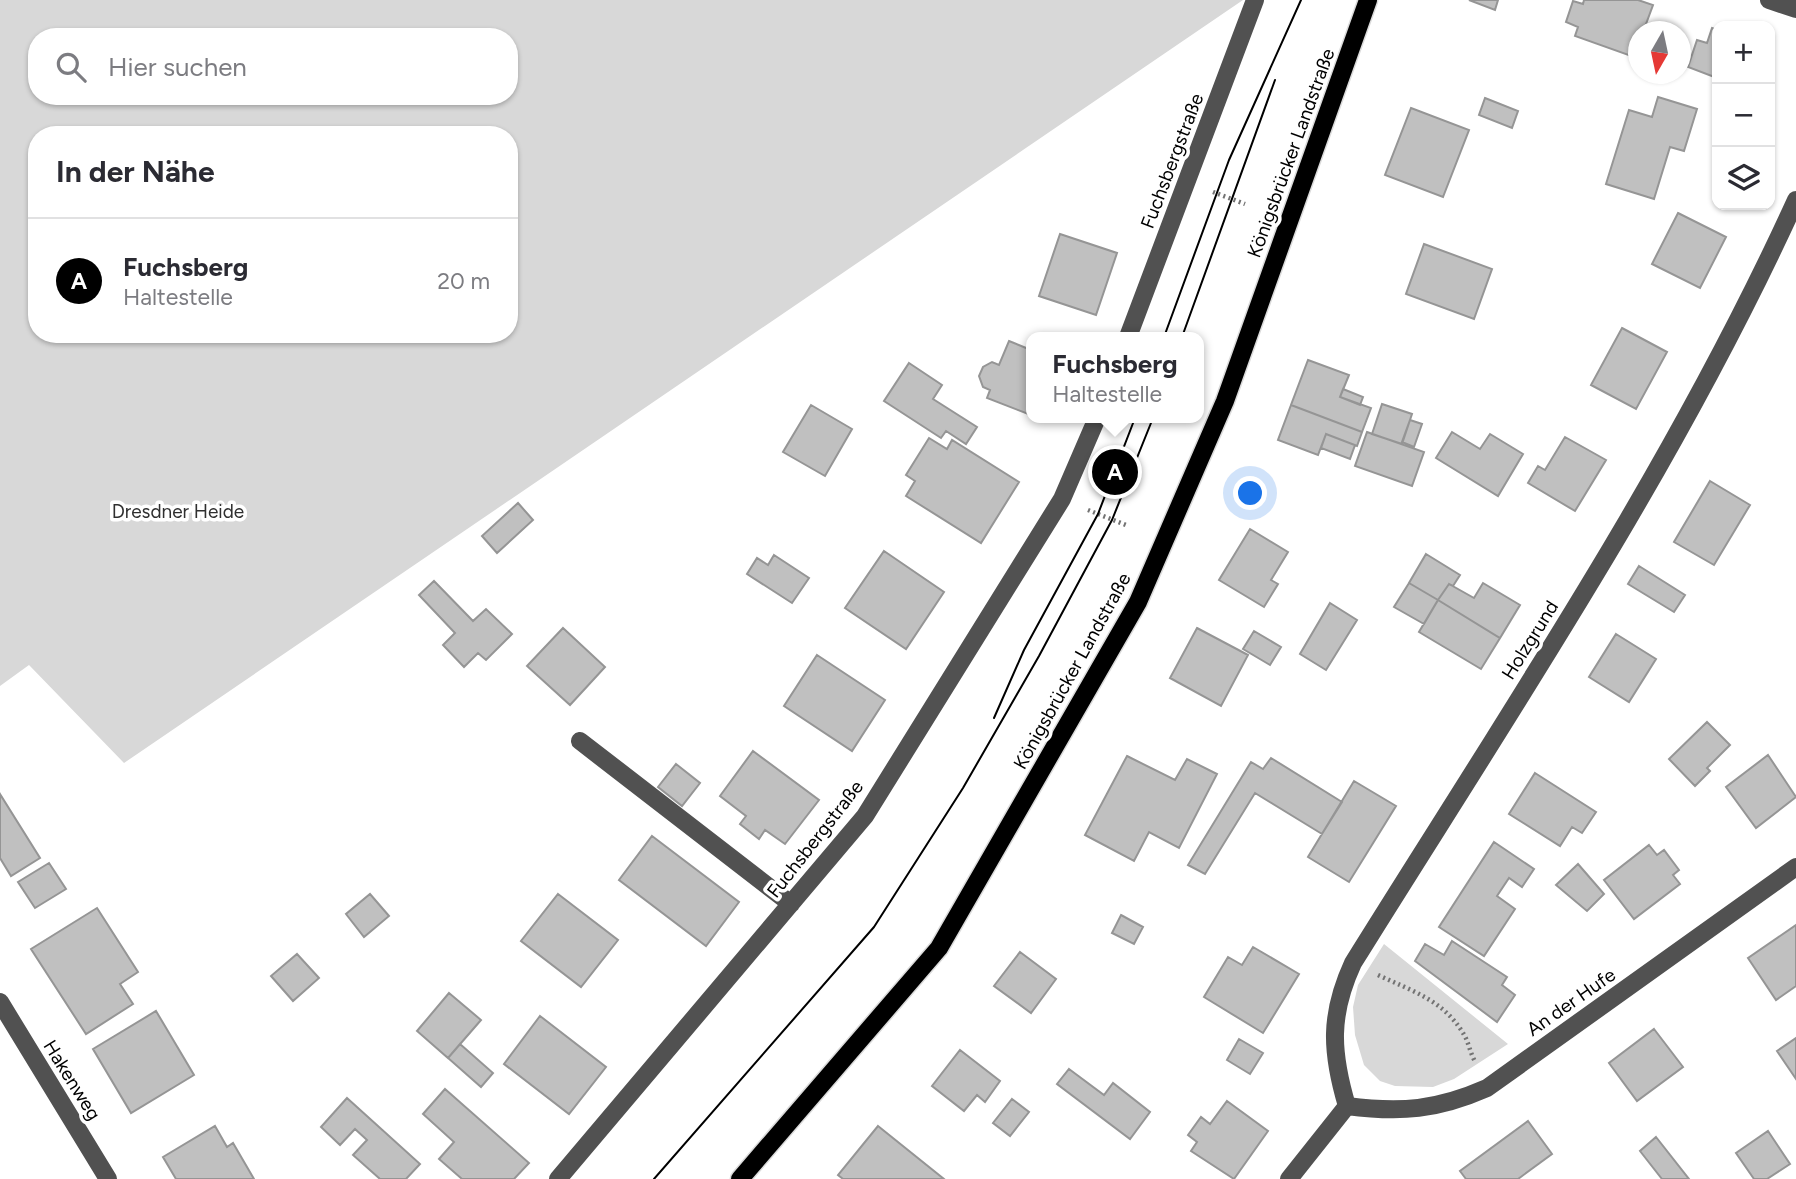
<!DOCTYPE html>
<html lang="de">
<head>
<meta charset="utf-8">
<style>
	body { margin:0; font-family:Figtree,sans-serif; background:#f2f2f3; color:#2b2b33 }
	.controls { position:absolute; right:21px; top:21px; display:grid; overflow:hidden; border-radius:14px; box-shadow:0 2px 5px #0004 }
	.controls button { width:63px; height:63px; display:grid; place-items:center; padding:0; border:0; border-bottom:2px solid #e1e1e2; background:#fff; color:#2b2b33; font:35px sans-serif }
	.compass { position:absolute; left:1628px; top:21px; width:63px; height:63px; border-radius:50%; background:#fff; box-shadow:0 2px 5px #0004; rotate:189deg }
	.you { position:absolute; left:1251px; top:494px; width:24px; height:24px; margin:-18px; border:5px solid #fff; border-radius:50%; background:#1a73e8; box-shadow:0 0 0 10px #1a73e833 }
	.badge { display:grid; place-items:center; width:46px; height:46px; border-radius:50%; background:#000; color:#fff; font-size:23px; font-weight:700 }
	.pin { position:absolute; translate:-50% -50%; border:4px solid #fff; box-shadow:0 2px 7px #0006 }
	.popup { position:absolute; left:1026px; top:332px; width:178px; height:91px; box-sizing:border-box; display:grid; place-content:center; border-radius:14px; background:#fff; filter:drop-shadow(0 2px 5px #0005); font-size:23px; white-space:nowrap; color:#7c7c81 }
	.popup b { font-size:26px; color:#2b2b33 }
	.popup::after { content:''; position:absolute; left:50%; top:100%; margin-left:-14px; border:14px solid transparent; border-top-color:#fff }
	.list { margin:0; padding:0; list-style:none }
	h2 { display:flex; justify-content:space-between; align-items:center; height:91px; margin:0; padding:0 28px; font-size:30px }
	h2 small { font-size:23px; font-weight:400; color:#7c7c81 }
	.list li { display:grid; grid-template-columns:46px 1fr auto; gap:21px; align-items:center; box-sizing:border-box; height:126px; padding:0 28px; border-top:2px solid #e1e1e2 }
	.list b { display:block; font-size:26px; white-space:nowrap }
	.list p { margin:0; font-size:23px; white-space:nowrap; color:#7c7c81 }
	.list em { font-size:23px; font-style:normal; color:#7c7c81 }
	.icon { flex:none; width:38px; height:38px; fill:none; stroke:currentColor; stroke-width:2; stroke-linecap:round; stroke-linejoin:round }
	.map { position:relative; flex:none; width:1796px; height:1179px; overflow:hidden }
	.search { position:absolute; background:#fff; box-shadow:0 2px 5px #0004; left:28px; top:28px; width:490px; height:77px; display:flex; align-items:center; gap:18px; box-sizing:border-box; padding:0 24px; border-radius:28px; color:#7c7c81; font-size:26px }
	.panel { position:absolute; background:#fff; box-shadow:0 2px 5px #0004; left:28px; top:126px; width:490px; height:217px; border-radius:28px }
	.map>svg:first-child { display:block }
	.green { fill:#d8d8d8; fill-rule:evenodd }
	.building { fill:#c0c0c0; stroke:#959595; stroke-width:2 }
	.lines { fill:none; stroke-linecap:round; stroke-linejoin:round }
	.major-casing { stroke:#dbdbdb; stroke-width:21 }
	.path { stroke:#737373; stroke-width:4.5; stroke-dasharray:2 3.5; stroke-linecap:butt }
	.minor { stroke:#515151; stroke-width:18 }
	.major { stroke:#000; stroke-width:18 }
	.tram { stroke:#000; stroke-width:2 }
	.labels { text-anchor:middle; dominant-baseline:central; stroke-width:7; stroke-linejoin:round; paint-order:stroke }
	.street-label { font-size:19px; fill:#000; stroke:#fff }
	.park-label { font-size:19px; fill:#2f2f2f; stroke:#fff }
</style>
</head>
<body>
<div class="map">
<svg width="1796" height="1179" viewBox="0 0 1796 1179">
	<rect width="100%" height="100%" fill="#fff"/>
	<path class="green" d="M0,0h1243l-1119,763 -95,-98 -29,21zM37,37h472v59h-472zM37,135h472v199h-472z
		M1384,944l124,100 -54,35 -21,8 -38,-1 -15,-5 -16,-16 -9,-30 -2,-28 5,-22z"/>
	<path class="building" d="M1469,0h29l-3,10z
		M1584,0h54l15,5 -10,27h-5l-4,25 -59,-21 3,-9 -12,-5 7,-21 10,3z
		M1712,28l5,2v48l-29,-11 9,-27 10,3z
		M1658,97l39,12 -13,42 -14,-4 -16,52 -48,-15 23,-74 23,7z
		M1485,98l33,13 -6,17 -33,-13z
		M1411,108l58,22 -26,67 -58,-22z
		M1678,213l48,24 -26,51 -48,-24z
		M1060,234l57,19 -21,62 -57,-19z
		M1424,244l68,25 -18,50 -68,-25z
		M1622,328l45,24 -31,57 -45,-24z
		M1009,341l22,9v65l-44,-17 3,-8 -7,-3 -4,-11 4,-9 9,-5 7,3z
		M1308,360l41,15 -9,22 31,11 -9,24 -71,-27z
		M909,363l33,22 -9,14 44,28 -11,17 -20,-13 -5,7 -57,-37z
		M1343,389l20,8 -3,8 -20,-8z
		M1382,404l30,10 -10,30 -30,-10z
		M811,405l41,24 -27,47 -42,-24z
		M1291,405l71,27 -5,14 -31,-12 -8,21 -40,-15z
		M1410,420l12,4 -8,23 -12,-5z
		M1367,432l57,20 -12,34 -57,-20z
		M1452,432l28,17 10,-15 33,20 -25,42 -62,-38z
		M1326,434l29,11 -5,14 -29,-11z
		M1565,437l41,23 -31,51 -47,-28 10,-17 7,4z
		M929,438l18,11 5,-9 67,42 -38,61 -75,-47 9,-15 -9,-6z
		M1710,481l40,24 -36,60 -40,-23z
		M518,503l15,17 -36,33 -15,-17z
		M1250,529l38,23 -17,28 7,4 -14,23 -45,-27z
		M884,551l60,41 -38,57 -61,-41z
		M1426,554l34,21 -7,11 -4,-2 -11,16 -29,-17z
		M774,555l35,23 -17,25 -45,-29 10,-16 11,7z
		M1639,566l46,29 -11,17 -46,-28z
		M434,581l39,40 13,-12 26,25 -26,26 -8,-7 -14,14 -21,-22 12,-12 -36,-38z
		M1409,583l29,17 -14,24 -30,-17z
		M1483,583l37,22 -20,33 -62,-38 11,-16 25,14z
		M1438,600l62,38 -19,31 -62,-37z
		M1330,603l27,17 -31,50 -26,-16z
		M563,628l42,39 -35,38 -43,-39z
		M1197,628l51,27 -27,51 -51,-28z
		M1254,631l27,16 -11,18 -27,-16z
		M1616,634l40,25 -27,43 -40,-25z
		M817,655l68,45 -33,51 -68,-45z
		M1707,722l23,23 -23,23 3,3 -15,15 -26,-27z
		M753,751l66,49 -34,44 -20,-14 -6,9 -19,-15 6,-8 -26,-20z
		M1768,755l28,42 -40,31 -30,-41z
		M1127,756l48,24 12,-21 30,15 -38,74 -30,-16 -15,29 -49,-26z
		M1271,758l71,44 -20,32 -67,-41 -50,81 -17,-9 63,-103 12,7z
		M676,764l24,19 -18,23 -24,-19z
		M1535,773l61,39 -14,21 -10,-6 -12,19 -51,-32z
		M1354,781l42,25 -47,76 -41,-25z
		M0,794l40,64 -29,18 -11,-18z
		M652,836l87,66 -33,44 -87,-66z
		M1494,842l40,27 -12,18 -13,-9 -12,18 18,13 -31,47 -45,-29z
		M1649,845l8,10 7,-5 15,20 -6,5 7,9 -46,35 -30,-39z
		M49,863l17,26 -31,19 -17,-26z
		M1578,864l26,30 -17,17 -31,-26z
		M370,894l19,22 -25,21 -18,-23z
		M558,894l60,46 -37,47 -60,-46z
		M97,908l41,64 -18,12 13,20 -47,30 -55,-85z
		M1121,915l22,12 -9,17 -22,-11z
		M1796,925v61l-20,14 -28,-42z
		M1452,941l55,36 -5,8 13,10 -18,27 -82,-61 10,-17 19,11z
		M1253,947l46,27 -36,59 -59,-36 24,-40 14,8z
		M1020,952l36,27 -25,34 -37,-27z
		M297,954l22,24 -26,23 -22,-25z
		M449,993l32,27 -33,38 -31,-27z
		M156,1011l38,64 -63,38 -38,-64z
		M540,1016l66,51 -37,47 -65,-50z
		M1654,1029l29,38 -46,34 -28,-38z
		M1796,1038v41l-19,-28z
		M1239,1039l24,14 -13,21 -23,-14z
		M460,1044l33,29 -12,14 -33,-29z
		M960,1050l40,31 -15,21 -8,-7 -13,16 -32,-25z
		M1069,1069l35,26 9,-12 37,29 -20,27 -73,-55z
		M445,1089l84,74 -15,16h-52l-23,-20 15,-17 -31,-28z
		M347,1098l73,66 -14,15h-26l-27,-24 14,-15 -12,-11 -15,16 -19,-18z
		M1012,1099l17,13 -19,24 -17,-13z
		M1227,1101l41,30 -34,48 -43,-28 6,-9 -9,-7 13,-18 9,7z
		M1528,1121l24,33 -34,25h-52l-6,-8z
		M215,1126l12,21 6,-4 21,36h-78l-13,-22z
		M878,1126l66,53h-101l-5,-4z
		M1768,1131l22,33 -23,15h-13l-18,-26z
		M1656,1137l33,42h-27l-22,-28z"/>
	<g class="lines">
		<g class="major-casing">
			<path id="major" d="M740,1179l199,-231 199,-346 87,-201 143,-401"/>
		</g>
		<path class="path" d="M1213,192l32,12
			M1088,510l38,15
			M1378,975c34,16 65,25 85,58 6,9 7,21 13,30"/>
		<path class="minor" d="M1769,0l27,9
			M1128,337l127,-337
			M580,741l211,163
			M0,1002l108,177
			M1347,1106c-16,-54 -18,-91 6,-143 155,-249 321,-495 443,-763
			M1347,1106c54,7 90,4 140,-18l309,-221
			M558,1179l307,-363 197,-317 35,-81
			M1289,1179l58,-73"/>
		<use href="#major" class="major"/>
		<path class="tram" d="M1164,337l65,-177 72,-160
			M1182,337l93,-257
			M994,718l30,-68 74,-136 37,-96
			M654,1179l220,-252 89,-139 76,-132 73,-136 41,-102"/>
	</g>
	<g class="labels">
		<g class="street-label">
			<text transform="translate(1291 153) rotate(-70)">Königsbrücker Landstraße</text>
			<text transform="translate(1172 161) rotate(-69)">Fuchsbergstraße</text>
			<text transform="translate(1530 640) rotate(-58)">Holzgrund</text>
			<text transform="translate(1072 671) rotate(-61)">Königsbrücker Landstraße</text>
			<text transform="translate(815 839) rotate(-52)">Fuchsbergstraße</text>
			<text transform="translate(1571 1002) rotate(-35)">An der Hufe</text>
			<text transform="translate(72 1080) rotate(58)">Hakenweg</text>
		</g>
		<g class="park-label">
			<text x="178" y="511">Dresdner Heide</text>
		</g>
	</g>
</svg>
<div class="controls">
<button>+</button>
<button>−</button>
<button><svg class="icon" aria-label="layers" viewBox="0 0 24 24"><path d="M12 4l9 5-9 5-9-5zM3 14l9 5 9-5"/></svg></button>
</div>
<svg class="compass" viewBox="-18 -18 36 36"><path d="M0-13l5 13h-10z" fill="#e53935"/><path d="M0 13l5-13h-10z" fill="#7c7c81"/></svg>
<div class="you"></div>
<div class="pin badge" style="left:1115px;top:472px">A</div>
<div class="popup"><b>Fuchsberg</b>Haltestelle</div>
<div class="search"><svg class="icon" aria-label="search" viewBox="0 0 24 24"><circle cx="10" cy="10" r="6"/><path d="M15 15l6 6"/></svg>Hier suchen</div>
<section class="panel">
<h2>In der Nähe<small></small></h2>
<ul class="list">
<li><span class="badge">A</span><div><b>Fuchsberg</b><p>Haltestelle</p></div><em>20 m</em></li>
</ul>
</section>
</div>
</body>
</html>
